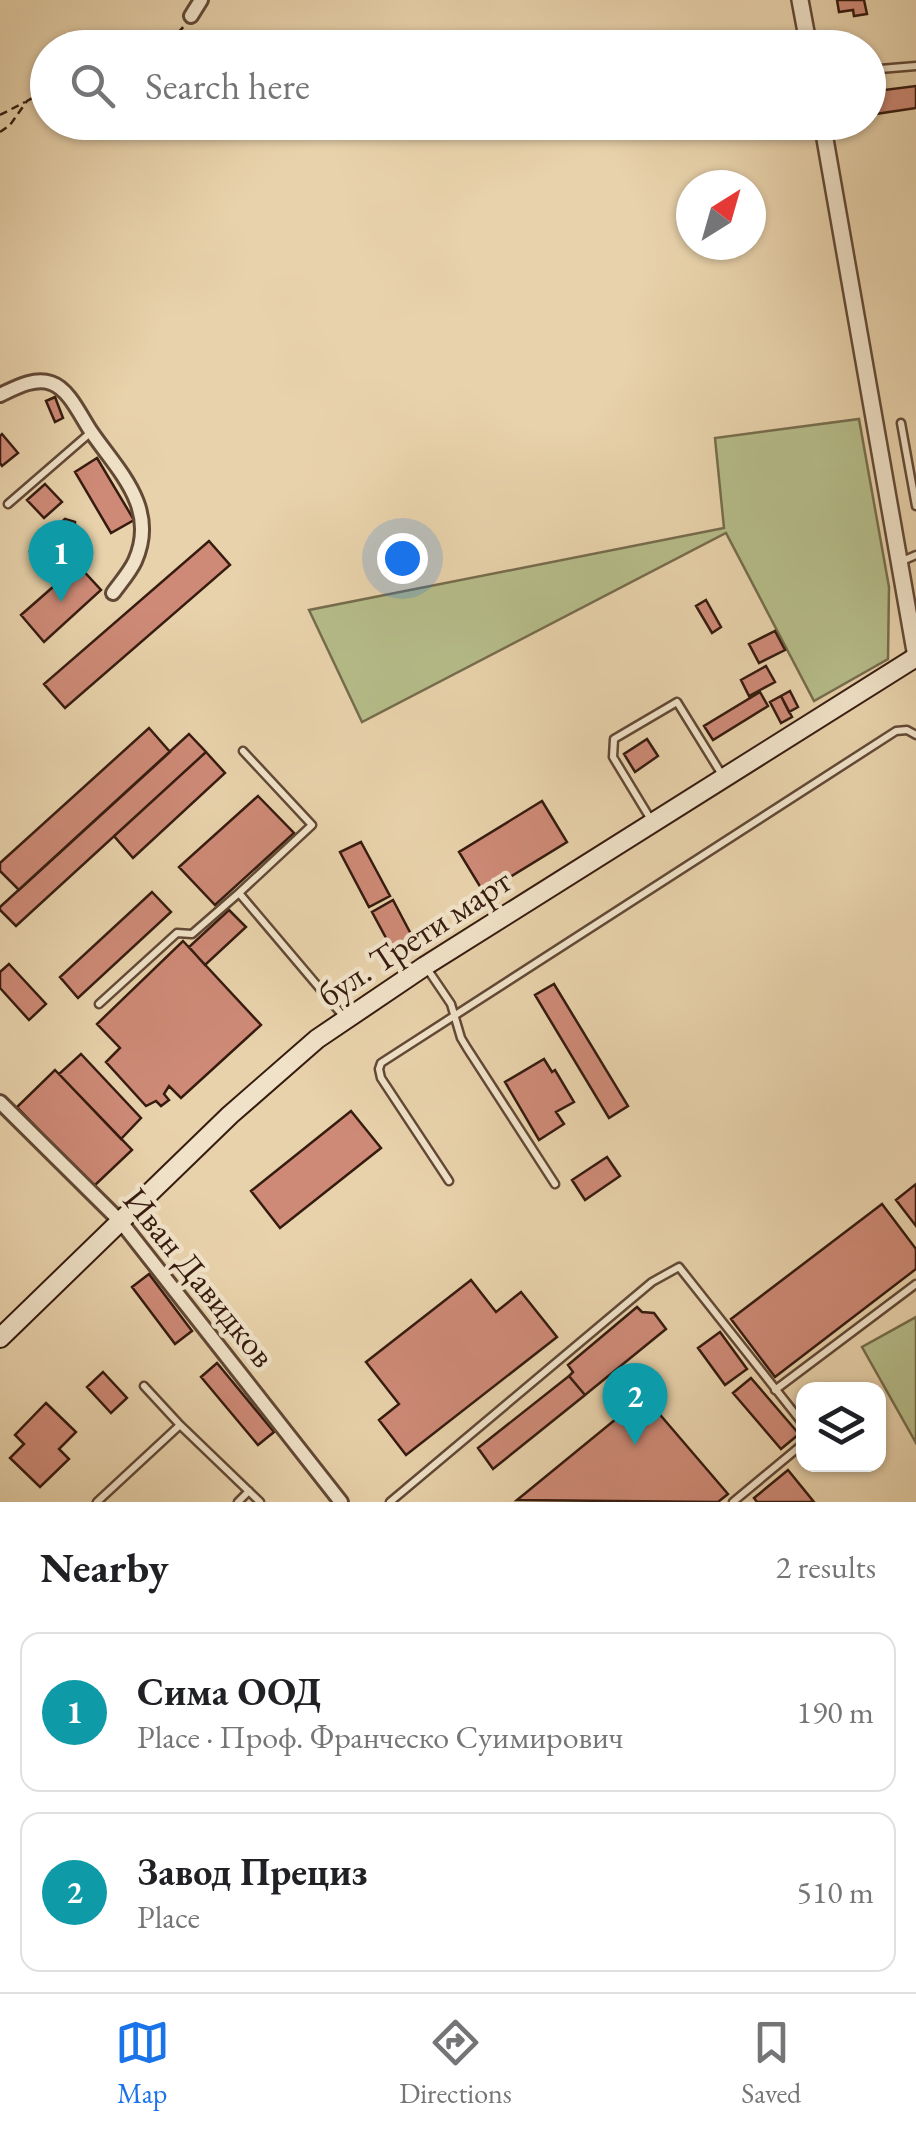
<!DOCTYPE html>
<html lang="en">
<head>
<meta charset="utf-8">
<style>
	body { margin:0; font-family:"EB Garamond",serif; background:#f2f2f2; color:#202124 }
	.controls { position:absolute; right:30px; bottom:30px; display:grid; overflow:hidden; border-radius:20px; box-shadow:0 2px 8px #0004 }
	.controls button { width:90px; height:90px; display:grid; place-items:center; padding:0; border:0; border-bottom:2px solid #e0e0e0; background:#fff; color:#202124; font:50px sans-serif }
	.compass { position:absolute; left:676px; top:170px; width:90px; height:90px; border-radius:50%; background:#fff; box-shadow:0 2px 8px #0004; rotate:37deg }
	.you { position:absolute; left:402px; top:558px; width:35px; height:35px; margin:-25px; border:8px solid #fff; border-radius:50%; background:#1a73e8; box-shadow:0 0 0 15px #1a73e833 }
	.badge { display:grid; place-items:center; width:65px; height:65px; border-radius:50%; background:#1a73e8; color:#fff; font-size:32px; font-weight:700 }
	.pin { position:absolute; translate:-50% -82px; filter:drop-shadow(0 2px 5px #0008) }
	.pin::after { content:''; position:absolute; top:52px; width:35px; height:30px; background:inherit; clip-path:polygon(0 0,100% 0,50% 100%) }
	.list { margin:0; padding:0; list-style:none }
	h2 { display:flex; justify-content:space-between; align-items:center; height:130px; margin:0; padding:0 40px; font-size:42px }
	h2 small { font-size:32px; font-weight:400; color:#757577 }
	.list li { display:grid; grid-template-columns:65px 1fr auto; gap:30px; align-items:center; box-sizing:border-box; height:160px; margin:0 20px 20px; padding:0 20px; border:2px solid #e0e0e0; border-radius:20px }
	.list b { display:block; font-size:38px; white-space:nowrap }
	.list p { margin:0; font-size:32px; white-space:nowrap; color:#757577 }
	.list em { font-size:32px; font-style:normal; color:#757577 }
	.icon { flex:none; width:55px; height:55px; fill:none; stroke:currentColor; stroke-width:2; stroke-linecap:round; stroke-linejoin:round }
	.map { position:relative; flex:none; width:916px; height:1502px; overflow:hidden }
	.search { position:absolute; background:#fff; box-shadow:0 2px 8px #0004; left:30px; right:30px; top:30px; height:110px; display:flex; align-items:center; gap:25px; box-sizing:border-box; padding:0 35px; border-radius:55px; color:#757577; font-size:38px }
	.sheet { height:490px; background:#fff }
	nav { display:flex; justify-content:space-around; align-items:center; box-sizing:border-box; height:140px; border-top:2px solid #e0e0e0; background:#fff; font-size:28px; color:#757577 }
	nav a { display:grid; justify-items:center; gap:5px }
	nav .on { color:#1a73e8 }
	.map>svg:first-child { display:block }
	.green { fill:#b5bc89; stroke:#766c4c; stroke-width:2.5 }
	.building { fill:#ce8a77; stroke:#361b0f; stroke-width:2.5 }
	.lines { fill:none; stroke-linecap:round; stroke-linejoin:round }
	.service-casing { stroke:#624936; stroke-width:11 }
	.minor-casing { stroke:#624936; stroke-width:18 }
	.tertiary-casing { stroke:#624936; stroke-width:20 }
	.secondary-casing { stroke:#361b0f; stroke-width:22 }
	.path { stroke:#361b0f; stroke-width:2.5; stroke-dasharray:8 5; stroke-linecap:butt }
	.service { stroke:#f0e2c8; stroke-width:6 }
	.minor { stroke:#f0e2c8; stroke-width:12 }
	.tertiary { stroke:#f0e2c8; stroke-width:15 }
	.secondary { stroke:#f0e2c8; stroke-width:18 }
	.labels { text-anchor:middle; dominant-baseline:central; stroke-width:9; stroke-linejoin:round; paint-order:stroke }
	.street-label { font-size:35px; fill:#361b0f; stroke:#f0e2c8 }
</style>
</head>
<body>
<div class="map">
<svg width="916" height="1502" viewBox="0 0 916 1502">
	<rect width="100%" height="100%" fill="#e8d2ab"/>
	<filter id="stains"><feTurbulence type="fractalNoise" baseFrequency=".002" numOctaves="4"/><feColorMatrix values="0 0 0 0 .2 0 0 0 0 .09 0 0 0 0 .02 0 0 0 .5 -.17"/></filter>
	<radialGradient id="worn" r=".72"><stop offset=".6" stop-color="#630" stop-opacity="0"/><stop offset="1" stop-color="#630" stop-opacity=".3"/></radialGradient>
	<path class="green" d="M859,419l30,168 -1,72 -74,42 -88,-168 -364,189 -53,-112 415,-82 -9,-90z
		M916,1317v126l-54,-96z"/>
	<path class="building" d="M837,0h27l3,14 -13,2 -1,-6 -14,2z
		M916,86v22l-47,7 -1,-23z
		M55,397l8,21 -8,4 -9,-21z
		M2,434l16,19 -16,13 -2,-3v-27z
		M97,458l37,62 -23,13 -36,-61z
		M45,484l17,18 -18,16 -17,-18z
		M65,519l10,3 1,18 -13,3 -21,20 -12,-12z
		M209,541l21,24 -165,143 -21,-24z
		M78,565l23,25 -57,52 -23,-27z
		M706,600l15,27 -9,6 -16,-27z
		M775,631l10,19 -26,13 -10,-19z
		M766,666l9,16 -26,14 -8,-16z
		M790,691l8,16 -9,5 -8,-16z
		M760,692l8,14 -55,34 -9,-14z
		M781,696l11,21 -11,6 -11,-21z
		M149,728l21,24 -151,138 -19,-19v-8z
		M189,734l17,18 -190,174 -16,-16v-3z
		M647,739l11,17 -23,16 -11,-18z
		M206,752l19,21 -92,85 -19,-22z
		M258,796l36,37 -79,72 -36,-38z
		M542,801l25,41 -83,51 -25,-41z
		M361,842l29,54 -21,11 -29,-55z
		M152,892l19,20 -93,86 -18,-21z
		M393,900l20,38 -21,11 -20,-37z
		M229,910l17,17 -41,38 -16,-18z
		M183,941l78,84 -80,73 -12,-12 -5,8 5,6 -8,6 -5,-5 -10,5 -40,-44 14,-14 -23,-24z
		M9,964l37,40 -17,16 -29,-32v-16z
		M554,984l74,122 -19,12 -74,-123z
		M81,1054l60,64 -20,21 -62,-65z
		M544,1059l8,13 3,-2 19,32 -18,10 8,12 -25,16 -34,-58z
		M55,1070l77,80 -39,37 -76,-80z
		M351,1111l30,37 -101,80 -29,-37z
		M607,1157l13,19 -35,24 -13,-20z
		M916,1184v42l-20,-26z
		M882,1204l34,45v20l-141,108 -44,-58z
		M149,1274l43,57 -17,13 -43,-57z
		M471,1280l25,32 25,-20 36,45 -151,118 -27,-35 20,-16 -33,-42z
		M637,1307l5,5 12,1 12,16 -81,66 -16,-19 4,-4 -5,-7z
		M720,1332l27,37 -22,16 -27,-37z
		M217,1363l57,69 -16,13 -57,-68z
		M103,1372l24,26 -16,15 -24,-26z
		M569,1376l16,19 -92,74 -15,-21z
		M751,1378l48,56 -18,15 -48,-56z
		M644,1396l84,98 -10,8 -201,-2z
		M46,1403l30,29 -17,17 10,10 -29,28 -30,-29 14,-14 -9,-9z
		M788,1470l26,32h-57l-3,-4z"/>
	<g class="lines">
		<g class="service-casing">
			<path id="service" d="M868,70l48,-4
				M901,423l15,83
				M8,504l82,-71
				M900,562l16,-7
				M243,751l69,74 -73,68 105,124
				M653,823l-40,-66 1,-18 63,-37 47,76
				M426,967l25,37 10,34 6,10 88,136
				M99,1004l78,-71 15,1 47,-41
				M449,1181l-68,-103 -2,-9 2,-6 515,-332 11,-1 9,5
				M144,1386l36,39 80,77
				M775,1390l141,-106
				M97,1502l83,-77
				M238,1502l11,-11
				M390,1502l262,-220 27,-15 125,158
				M733,1502l71,-59"/>
		</g>
		<g class="minor-casing">
			<path id="minor" d="M191,16l10,-16
				M0,395c15,-7 34,-18 51,-12 18,6 29,32 39,47 27,40 69,77 45,131 -5,11 -14,21 -22,32
				M0,1102l121,120 220,280"/>
		</g>
		<g class="tertiary-casing">
			<path id="tertiary" d="M800,0l9,48
				M822,122l94,535"/>
		</g>
		<g class="secondary-casing">
			<path id="secondary" d="M0,1338l230,-223 87,-76 108,-73 491,-309"/>
		</g>
		<path class="path" d="M115,48c23,-11 53,0 69,-22
			M0,115l25,-13
			M0,132l10,-7 17,-24 21,-12"/>
		<use href="#service" class="service"/>
		<use href="#minor" class="minor"/>
		<use href="#tertiary" class="tertiary"/>
		<use href="#secondary" class="secondary"/>
	</g>
	<g class="labels">
		<g class="street-label">
			<text transform="translate(414 937) rotate(-33)">бул. Трети март</text>
			<text transform="translate(200 1277) rotate(51)">Иван Давидков</text>
		</g>
	</g>
	<rect width="100%" height="100%" filter="url(#stains)"/>
	<rect width="100%" height="100%" fill="url(#worn)"/>
</svg>
<div class="controls">
<button><svg class="icon" aria-label="layers" viewBox="0 0 24 24"><path d="M12 4l9 5-9 5-9-5zM3 14l9 5 9-5"/></svg></button>
</div>
<svg class="compass" viewBox="-18 -18 36 36"><path d="M0-13l5 13h-10z" fill="#e53935"/><path d="M0 13l5-13h-10z" fill="#757577"/></svg>
<div class="you"></div>
<div class="pin badge" style="left:61px;top:602px;background:#0f9aa8">1</div>
<div class="pin badge" style="left:635px;top:1445px;background:#0f9aa8">2</div>
<div class="search"><svg class="icon" aria-label="search" viewBox="0 0 24 24"><circle cx="10" cy="10" r="6"/><path d="M15 15l6 6"/></svg>Search here</div>
</div>
<section class="sheet">
<h2>Nearby<small>2 results</small></h2>
<ul class="list">
<li><span class="badge" style="background:#0f9aa8">1</span><div><b>Сима ООД</b><p>Place · Проф. Франческо Суимирович</p></div><em>190 m</em></li>
<li><span class="badge" style="background:#0f9aa8">2</span><div><b>Завод Прециз</b><p>Place</p></div><em>510 m</em></li>
</ul>
</section>
<nav>
<a class="on"><svg class="icon" aria-label="map" viewBox="0 0 24 24"><path d="M3 6l6-2 6 2 6-2v14l-6 2-6-2-6 2zM9 4v14M15 6v14"/></svg>Map</a>
<a><svg class="icon" aria-label="directions" viewBox="0 0 24 24"><path d="M12 3l9 9-9 9-9-9zM9 14v-3h6M13 9l2 2-2 2"/></svg>Directions</a>
<a><svg class="icon" aria-label="saved" viewBox="0 0 24 24"><path d="M7 4h10v16l-5-4-5 4z"/></svg>Saved</a>
</nav>
</body>
</html>
